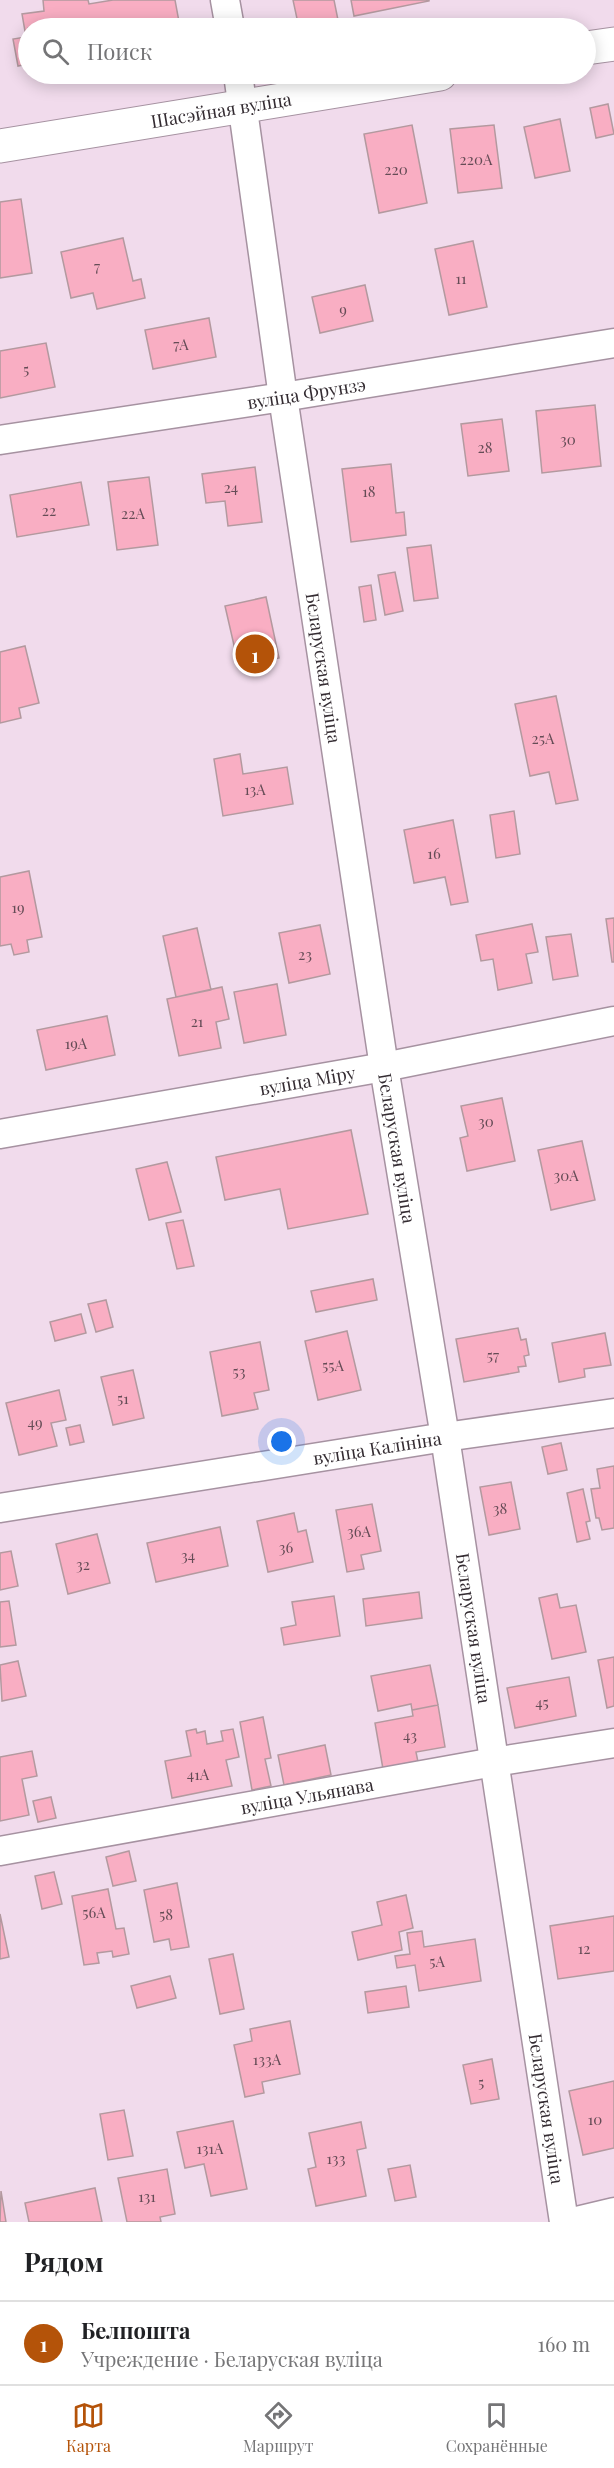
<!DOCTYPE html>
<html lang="ru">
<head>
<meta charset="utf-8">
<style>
	body { margin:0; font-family:"Playfair Display",serif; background:#f6f6f6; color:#202124 }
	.you { position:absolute; left:282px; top:1442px; width:21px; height:21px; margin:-15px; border:4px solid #fff; border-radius:50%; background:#1a73e8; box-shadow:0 0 0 9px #1a73e833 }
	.badge { display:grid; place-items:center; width:39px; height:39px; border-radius:50%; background:#b45309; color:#fff; font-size:20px; font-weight:700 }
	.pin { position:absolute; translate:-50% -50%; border:3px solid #fff; box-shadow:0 2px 6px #0006 }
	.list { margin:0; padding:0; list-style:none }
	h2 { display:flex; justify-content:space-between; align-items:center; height:78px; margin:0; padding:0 24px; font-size:26px }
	h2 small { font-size:20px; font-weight:400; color:#757577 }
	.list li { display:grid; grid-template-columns:39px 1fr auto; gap:18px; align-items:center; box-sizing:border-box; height:84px; padding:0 24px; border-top:2px solid #e0e0e0 }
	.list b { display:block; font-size:22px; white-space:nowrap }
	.list p { margin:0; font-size:20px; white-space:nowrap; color:#757577 }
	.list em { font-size:20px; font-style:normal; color:#757577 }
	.icon { flex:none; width:33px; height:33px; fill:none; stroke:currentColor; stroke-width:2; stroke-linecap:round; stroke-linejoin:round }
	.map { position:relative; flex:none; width:614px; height:2222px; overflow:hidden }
	.search { position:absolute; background:#fff; box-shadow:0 3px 15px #0003; left:18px; right:18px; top:18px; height:66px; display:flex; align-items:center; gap:15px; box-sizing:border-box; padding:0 21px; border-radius:33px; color:#757577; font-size:22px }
	.sheet { height:162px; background:#fff }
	nav { display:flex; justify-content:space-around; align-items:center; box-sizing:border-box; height:84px; border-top:2px solid #e0e0e0; background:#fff; font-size:16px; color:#757577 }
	nav a { display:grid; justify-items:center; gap:3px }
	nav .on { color:#b45309 }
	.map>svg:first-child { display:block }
	.building { fill:#f9aec3; stroke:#b3999f; stroke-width:1.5 }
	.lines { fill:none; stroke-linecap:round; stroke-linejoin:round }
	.minor-casing { stroke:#a692a1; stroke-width:31 }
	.tertiary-casing { stroke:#a692a1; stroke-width:35 }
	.minor { stroke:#fff; stroke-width:28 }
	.tertiary { stroke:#fff; stroke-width:33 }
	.labels { text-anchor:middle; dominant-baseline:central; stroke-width:4.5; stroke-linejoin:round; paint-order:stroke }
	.number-label { font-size:15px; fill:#654c56 }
	.street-label { font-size:18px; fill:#342c32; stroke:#fff }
</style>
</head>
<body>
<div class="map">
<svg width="614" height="2222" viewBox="0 0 614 2222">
	<rect width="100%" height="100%" fill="#f1dbec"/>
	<path class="building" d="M43,0h45l1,4 24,-4h62l5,27 -152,1v36l-10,2 -5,-27 13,-2 -4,-23 22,-3z
		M293,0h41l4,20 -39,8z
		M351,0h78v1l-75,15z
		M608,104l6,30 -18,4 -6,-30z
		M560,119l10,52 -35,7 -11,-51z
		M412,125l15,78 -48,10 -15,-79z
		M494,125l8,63 -44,5 -8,-64z
		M21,199l11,74 -32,5v-76z
		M123,238l10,43 8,-2 4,19 -48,11 -4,-16 -22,5 -10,-46z
		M473,241l14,66 -38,8 -14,-66z
		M365,285l8,36 -53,12 -8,-36z
		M209,318l7,39 -63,12 -8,-39z
		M46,343l9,44 -55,11v-47z
		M595,405l6,61 -59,7 -6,-62z
		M502,419l7,52 -41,5 -7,-52z
		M391,464l5,49 8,-1 2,23 -55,7 -9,-73z
		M255,467l7,55 -34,4 -3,-25 -19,2 -4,-29z
		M149,477l9,68 -41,5 -9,-68z
		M81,482l8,43 -72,12 -7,-42z
		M431,545l7,53 -24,3 -7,-53z
		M395,572l8,39 -18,4 -7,-40z
		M371,585l5,35 -12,2 -5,-35z
		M266,597l13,61 -40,9 -14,-61z
		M25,646l14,57 -20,5 2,10 -21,5v-71z
		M556,696l22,104 -22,4 -7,-32 -19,4 -15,-72z
		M240,754l3,20 44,-7 6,37 -70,12 -9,-57z
		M514,811l6,43 -24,4 -6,-43z
		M453,820l15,82 -17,3 -6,-28 -31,6 -10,-53z
		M29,871l13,66 -15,3 2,12 -15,3 -3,-11 -11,2v-69z
		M614,918v44h-2l-6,-43z
		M532,924l6,28 -12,2 6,29 -34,7 -5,-31 -12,2 -5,-26z
		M320,925l10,49 -41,9 -10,-50z
		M197,928l14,62 -35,7 -13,-61z
		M571,934l7,42 -25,4 -7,-43z
		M277,984l9,51 -42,8 -10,-51z
		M222,987l7,32 -13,3 5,26 -42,8 -12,-57z
		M107,1016l8,39 -69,15 -9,-40z
		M502,1098l13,63 -48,10 -7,-33 8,-2 -7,-30z
		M351,1130l17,84 -80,15 -8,-40 -55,11 -9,-43z
		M582,1141l13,59 -44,10 -13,-60z
		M167,1162l14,50 -32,8 -13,-51z
		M183,1220l11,46 -17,3 -11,-46z
		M373,1279l4,21 -61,12 -5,-21z
		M106,1300l7,27 -17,5 -8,-28z
		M81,1314l5,19 -31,8 -5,-19z
		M518,1328l3,12 5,-1 3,16 -5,1 2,10 -8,1 1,5 -55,10 -8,-43z
		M347,1331l14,59 -43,10 -13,-59z
		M605,1333l6,32 -27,4 1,8 -26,5 -7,-39z
		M260,1342l9,48 -15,3 4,16 -36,7 -12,-64z
		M133,1370l11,48 -31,7 -12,-48z
		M59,1390l7,30 -15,3 6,23 -38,9 -13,-52z
		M80,1425l4,17 -14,3 -4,-17z
		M561,1443l6,27 -19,4 -6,-27z
		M614,1466v62l-12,2 -3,-12h-3l-5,-29 9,-1 -3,-19z
		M511,1482l9,47 -31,6 -9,-48z
		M583,1489l7,32 -4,1 4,17 -13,3 -10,-49z
		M372,1504l9,47 -20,4 3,14 -17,3 -11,-62z
		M294,1513l4,19 8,-2 7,32 -45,10 -11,-51z
		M220,1527l8,39 -72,16 -9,-39z
		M97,1534l13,49 -42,11 -12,-50z
		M11,1551l7,35 -18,4v-37z
		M419,1592l3,26 -56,8 -3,-27z
		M557,1594l3,14 16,-3 10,47 -34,7 -13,-61z
		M334,1596l6,40 -56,9 -3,-17 15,-3 -4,-23z
		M9,1601l7,44 -16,2v-45z
		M614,1657v49l-7,2 -9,-48z
		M18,1661l8,35 -24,5 -2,-36z
		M430,1665l8,40 -26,5 -1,-6 -33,7 -7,-35z
		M569,1677l7,39 -61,12 -8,-40z
		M438,1705l7,42 -29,5 2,10 -35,7 -8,-46 38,-7 -1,-6z
		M263,1717l8,41 -6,1 6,27 -19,4 -12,-68z
		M196,1729l1,4 8,-2 2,13 16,-3 -2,-10 12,-2 6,28 -13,3 6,26 -60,12 -7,-37 26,-5 -5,-25z
		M325,1745l6,30 -47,10 -6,-30z
		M32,1751l5,25 -15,3 7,36 -29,6v-64z
		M51,1797l5,21 -18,4 -5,-21z
		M129,1851l7,30 -23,5 -7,-29z
		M54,1872l8,32 -20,5 -7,-33z
		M177,1883l12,64 -18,3 -2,-11 -15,3 -10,-52z
		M108,1889l8,40 8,-1 5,26 -16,3 -1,-6 -15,2 2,10 -15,2 -12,-69z
		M406,1895l7,33 -14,4 3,18 -44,10 -6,-28 30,-7 -5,-23z
		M0,1914l9,43 -9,2z
		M614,1916v55l-56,8 -8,-53z
		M422,1931l2,16 51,-8 6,42 -62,10 -4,-26 -18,3 -2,-12 15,-2 -3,-21z
		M233,1954l11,55 -24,5 -11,-55z
		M170,1976l6,22 -39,10 -6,-22z
		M406,1986l3,21 -41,6 -3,-21z
		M290,2021l10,53 -38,8 2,11 -19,4 -11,-52 18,-4 -2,-12z
		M492,2059l7,40 -28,5 -8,-39z
		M614,2081v67l-31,7 -14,-64z
		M124,2110l9,46 -25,4 -8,-46z
		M233,2121l14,68 -36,7 -7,-32 -19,4 -8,-36z
		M361,2122l5,26 -9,2 9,46 -50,10 -8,-37 8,-2 -7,-34z
		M410,2165l6,32 -21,4 -7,-32z
		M167,2169l8,45 -15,3 1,5h-34l-9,-44z
		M95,2188l7,34h-73l-4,-19z
		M1,2191l5,31h-6z"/>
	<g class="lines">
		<g class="minor-casing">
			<g id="minor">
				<path d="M225,0l5,28"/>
				<path id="s1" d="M238,74l45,323 101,670 61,370 119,785"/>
				<path id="s2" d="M0,440l283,-43 331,-54"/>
				<path id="s3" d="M0,1134l384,-67 230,-46"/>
				<path id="s4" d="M0,1508l445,-71 169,-24"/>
				<path id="s5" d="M0,1851l494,-89 120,-19"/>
				<path d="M572,2222l42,-10"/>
			</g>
		</g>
		<g class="tertiary-casing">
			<g id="tertiary">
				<path d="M586,48l28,-4"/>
				<path id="s6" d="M0,146l440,-72"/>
			</g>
		</g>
		<use href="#minor" class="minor"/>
		<use href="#tertiary" class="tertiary"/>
	</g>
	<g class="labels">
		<g class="number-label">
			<text x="476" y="159">220А</text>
			<text x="396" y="169">220</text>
			<text x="97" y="266">7</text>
			<text x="461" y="278">11</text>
			<text x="343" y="309">9</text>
			<text x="181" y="344">7А</text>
			<text x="26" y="369">5</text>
			<text x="568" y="439">30</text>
			<text x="485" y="447">28</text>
			<text x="231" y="487">24</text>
			<text x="369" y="491">18</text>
			<text x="49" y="510">22</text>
			<text x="133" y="513">22А</text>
			<text x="543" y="738">25А</text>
			<text x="255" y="789">13А</text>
			<text x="434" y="853">16</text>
			<text x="18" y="907">19</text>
			<text x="305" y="954">23</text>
			<text x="197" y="1021">21</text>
			<text x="76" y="1043">19А</text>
			<text x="486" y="1121">30</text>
			<text x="566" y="1175">30А</text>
			<text x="493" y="1355">57</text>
			<text x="333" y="1365">55А</text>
			<text x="239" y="1371">53</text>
			<text x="123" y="1398">51</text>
			<text x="35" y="1422">49</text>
			<text x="500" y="1508">38</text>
			<text x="359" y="1531">36А</text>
			<text x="286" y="1547">36</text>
			<text x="188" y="1555">34</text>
			<text x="83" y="1564">32</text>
			<text x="542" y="1702">45</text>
			<text x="410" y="1735">43</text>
			<text x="198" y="1774">41А</text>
			<text x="94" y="1912">56А</text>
			<text x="166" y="1914">58</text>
			<text x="584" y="1948">12</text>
			<text x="437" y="1961">5А</text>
			<text x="267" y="2059">133А</text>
			<text x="481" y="2082">5</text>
			<text x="595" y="2119">10</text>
			<text x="210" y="2148">131А</text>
			<text x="336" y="2158">133</text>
			<text x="147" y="2196">131</text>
		</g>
		<g class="street-label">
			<text stroke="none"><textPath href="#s6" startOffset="224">Шасэйная вуліца</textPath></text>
			<text stroke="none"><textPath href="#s2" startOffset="310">вуліца Фрунзэ</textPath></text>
			<text stroke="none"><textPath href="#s1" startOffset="600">Беларуская вуліца</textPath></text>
			<text stroke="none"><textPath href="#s3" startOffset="312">вуліца Міру</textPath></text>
			<text stroke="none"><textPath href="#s1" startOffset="1086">Беларуская вуліца</textPath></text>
			<text stroke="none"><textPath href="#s4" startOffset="382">вуліца Калініна</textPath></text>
			<text stroke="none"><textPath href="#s1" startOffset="1572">Беларуская вуліца</textPath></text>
			<text stroke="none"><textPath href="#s5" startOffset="312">вуліца Ульянава</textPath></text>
			<text stroke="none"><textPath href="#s1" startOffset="2058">Беларуская вуліца</textPath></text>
		</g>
	</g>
</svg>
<div class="you"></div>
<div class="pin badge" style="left:255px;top:654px">1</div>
<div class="search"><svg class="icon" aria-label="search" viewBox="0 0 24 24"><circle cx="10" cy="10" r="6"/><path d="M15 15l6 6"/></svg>Поиск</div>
</div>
<section class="sheet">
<h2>Рядом<small></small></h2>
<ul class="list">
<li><span class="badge">1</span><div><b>Белпошта</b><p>Учреждение · Беларуская вуліца</p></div><em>160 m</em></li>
</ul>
</section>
<nav>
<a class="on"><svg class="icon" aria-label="map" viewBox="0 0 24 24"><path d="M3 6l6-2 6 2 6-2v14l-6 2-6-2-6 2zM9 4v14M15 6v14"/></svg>Карта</a>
<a><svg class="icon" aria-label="directions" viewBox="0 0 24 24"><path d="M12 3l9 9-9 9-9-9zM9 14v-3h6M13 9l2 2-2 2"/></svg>Маршрут</a>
<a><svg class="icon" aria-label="saved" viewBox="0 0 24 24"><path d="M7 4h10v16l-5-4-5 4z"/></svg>Сохранённые</a>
</nav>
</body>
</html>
